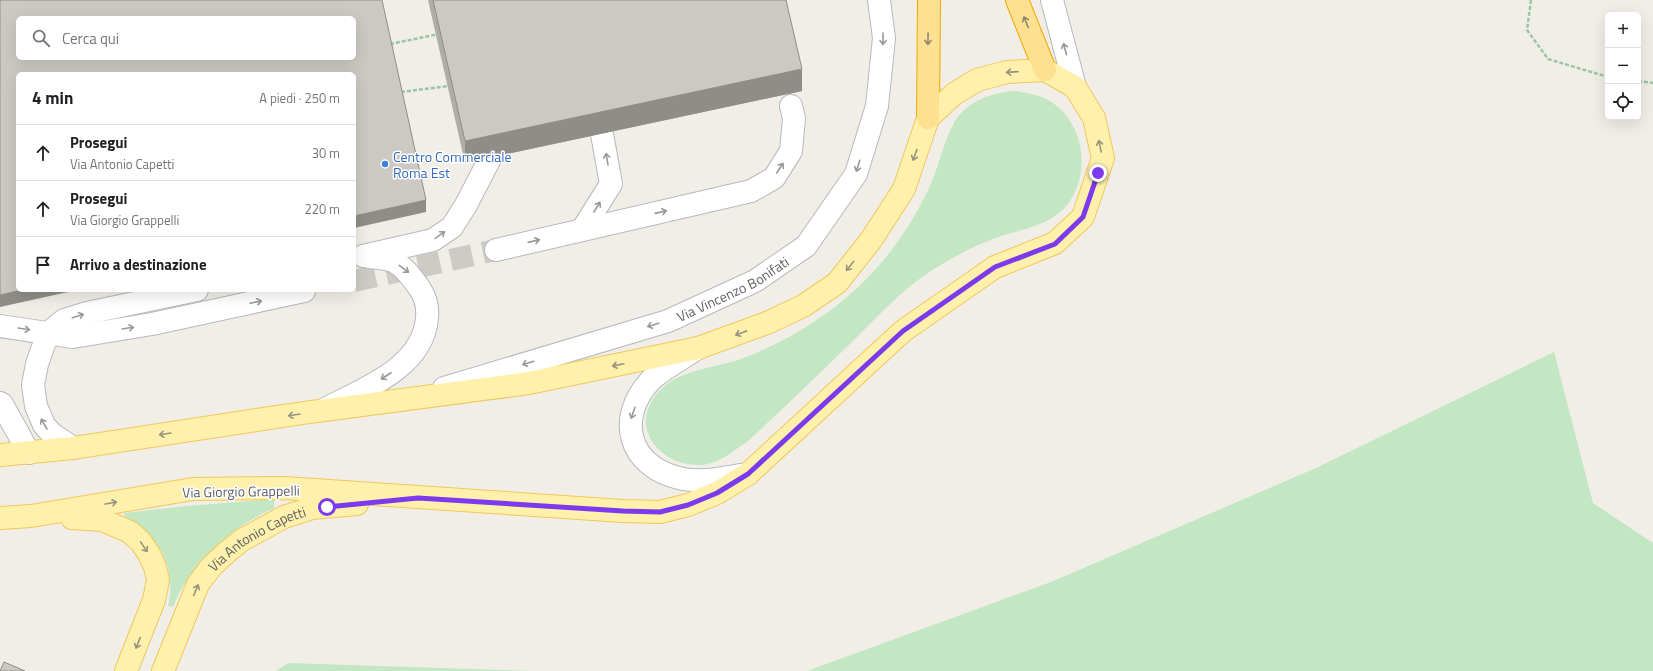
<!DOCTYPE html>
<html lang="it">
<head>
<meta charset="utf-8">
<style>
	body { margin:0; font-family:"Titillium Web",sans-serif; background:#f2f2f2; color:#202124 }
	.controls { position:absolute; right:12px; top:12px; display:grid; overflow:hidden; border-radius:6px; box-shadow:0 4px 16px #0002 }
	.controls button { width:36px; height:36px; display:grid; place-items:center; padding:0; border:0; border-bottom:1px solid #e0e0e0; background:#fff; color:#202124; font:20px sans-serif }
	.stop { position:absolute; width:12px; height:12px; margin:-9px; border:3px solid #7c3aed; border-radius:50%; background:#fff }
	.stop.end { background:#7c3aed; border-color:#fff; box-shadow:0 1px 4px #0008 }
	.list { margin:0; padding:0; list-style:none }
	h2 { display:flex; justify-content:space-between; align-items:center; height:52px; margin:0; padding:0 16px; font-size:17px }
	h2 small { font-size:13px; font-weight:400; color:#757577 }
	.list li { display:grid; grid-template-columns:26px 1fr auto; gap:12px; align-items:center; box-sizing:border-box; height:56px; padding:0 16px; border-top:1px solid #e0e0e0 }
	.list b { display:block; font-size:15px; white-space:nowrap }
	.list p { margin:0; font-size:13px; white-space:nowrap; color:#757577 }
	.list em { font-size:13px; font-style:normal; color:#757577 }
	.icon { flex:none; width:22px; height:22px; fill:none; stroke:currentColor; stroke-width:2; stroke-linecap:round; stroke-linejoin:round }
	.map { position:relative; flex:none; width:1653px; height:671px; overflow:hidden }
	.search { position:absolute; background:#fff; box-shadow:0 4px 16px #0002; left:16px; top:16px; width:340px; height:44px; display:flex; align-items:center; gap:10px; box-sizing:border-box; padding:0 14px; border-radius:6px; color:#757577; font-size:15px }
	.panel { position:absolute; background:#fff; box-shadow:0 4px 16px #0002; left:16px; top:72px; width:340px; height:220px; border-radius:6px }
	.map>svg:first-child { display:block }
	.green { fill:#c3e7c3 }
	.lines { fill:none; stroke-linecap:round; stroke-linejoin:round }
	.minor-tunnel { stroke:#cccbc6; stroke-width:22; stroke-dasharray:22 11; stroke-linecap:butt }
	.minor-casing { stroke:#b6b9bd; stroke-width:24 }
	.major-casing { stroke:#f2c75d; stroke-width:24 }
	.highway-casing { stroke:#f6a700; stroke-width:24 }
	.path { stroke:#9ac6a7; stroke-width:2.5; stroke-dasharray:4 2; stroke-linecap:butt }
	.minor { stroke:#fff; stroke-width:22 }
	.major { stroke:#fff1ac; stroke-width:22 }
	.highway { stroke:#fde090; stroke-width:22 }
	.wall { fill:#afada8 }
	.shaded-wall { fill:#8f8d88 }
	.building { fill:#ccc9c3; stroke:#8f8d88; fill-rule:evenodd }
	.oneway { stroke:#8e8873 }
	.oneway2 { stroke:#96999c }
	.oneway3 { stroke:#96947f }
	.route { stroke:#7c3aed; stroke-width:5 }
	.shop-dot { fill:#3f7fe0; stroke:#fff; stroke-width:1.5 }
	.labels { text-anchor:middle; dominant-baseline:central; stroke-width:3; stroke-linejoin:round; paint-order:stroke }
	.shop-label { font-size:14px; fill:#366cbe; stroke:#fff; text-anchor:start }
	.street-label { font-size:14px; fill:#5e6267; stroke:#fff }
</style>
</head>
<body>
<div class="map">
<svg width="1653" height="671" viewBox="0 0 1653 671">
	<rect width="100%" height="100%" fill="#f0eee6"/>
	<path class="green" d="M1016,91c10,2 21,3 30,8 36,18 46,69 24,102 -18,27 -53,28 -80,39 -20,8 -38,18 -56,29 -29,18 -53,44 -77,68 -36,35 -72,70 -109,104 -12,8 -26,20 -40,23 -25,5 -54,-9 -61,-34 -5,-17 6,-35 20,-46 21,-15 50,-17 74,-25 56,-21 107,-55 145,-102 18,-22 33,-47 45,-73 8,-19 12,-40 22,-59 11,-23 39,-33 63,-34z
		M1554,352l39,151 60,40v128h-846l244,-89 265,-114z
		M274,499v9c-43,19 -83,55 -101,99l-5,-1c7,-26 -1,-56 -22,-73 -6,-5 -14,-9 -21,-14l-1,-6 63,-7z
		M288,663l246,8h-258z"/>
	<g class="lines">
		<path class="minor-tunnel" d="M354,281l142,-31"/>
		<g class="minor-casing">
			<g id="minor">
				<path d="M1052,0l23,87"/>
				<path d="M582,230l29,-46 -9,-50"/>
				<path d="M496,250l255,-59 23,-13 17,-27 3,-33 -3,-12"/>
				<path d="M363,256l70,-16 19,-13 14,-22 33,-64 11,-2"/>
				<path d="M0,326l73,11 79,-13 152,-33"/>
				<path d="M698,348c-13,9 -39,23 -48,33 -34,37 -22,85 29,97 21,6 47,-1 69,-4"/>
				<path id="s1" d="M444,388l224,-67 87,-40 51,-35 50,-72 21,-68 7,-68 -5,-38"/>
				<path d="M0,403l2,1 27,49"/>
				<path d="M325,409c38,-20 98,-41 102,-91 1,-10 -1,-20 -7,-29 -7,-10 -15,-22 -27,-28 -7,-3 -17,-3 -24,-4"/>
				<path d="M73,448l-21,-14 -8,-9 -8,-19 -3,-21 4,-21 11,-31 16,-13 23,-7 110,-23"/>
			</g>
		</g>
		<g class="major-casing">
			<g id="major">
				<path d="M0,455l73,-7 230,-35 226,-30 169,-35 69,-25 36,-17 34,-23 34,-43 33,-51 24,-71 26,-24 23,-14 30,-8 38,-2 30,17 19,31 9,40 -20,59 -28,26 -60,24 -92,64 -155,143 -31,19 -29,12 -28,7 -37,-1 -338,-23 -92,1 -162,27 -31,2"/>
				<path d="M72,518l30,2 28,12 11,10 8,12 6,13 3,13 -4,20 -28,71"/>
				<path id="s2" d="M163,671l35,-87 13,-17 16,-15 15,-12 42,-23 28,-9 45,-4"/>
			</g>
		</g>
		<g class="highway-casing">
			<path id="highway" d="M1017,0l28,70
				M928,118l1,-118"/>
		</g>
		<path class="path" d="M1531,0l-4,30 21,29 60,18
			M390,44l49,-10
			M1638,81l15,2
			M401,92l48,-6"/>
		<use href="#minor" class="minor"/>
		<use href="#major" class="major"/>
		<use href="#highway" class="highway"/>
	</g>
	<path class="wall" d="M428,0h358l16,91 -337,72z"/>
	<path class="shaded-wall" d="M802,69v22l-337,72v-22z
		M426,200v12l-72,16v-12z
		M22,290h55l-77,17v-12z"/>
	<path class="building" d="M0,0h382l44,200 -72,16v-142h-336v216h4l-22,5zM18,18h336v40h-336z
		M433,0h353l16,69 -337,72z
		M4,662l21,9h-25z"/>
	<defs><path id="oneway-shaft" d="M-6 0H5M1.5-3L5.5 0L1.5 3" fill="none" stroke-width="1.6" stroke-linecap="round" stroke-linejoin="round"/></defs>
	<g class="oneway">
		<use href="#oneway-shaft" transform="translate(1026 22) rotate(-112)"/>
		<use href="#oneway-shaft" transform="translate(928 39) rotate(91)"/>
	</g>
	<g class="oneway2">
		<use href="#oneway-shaft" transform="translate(883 39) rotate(90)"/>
		<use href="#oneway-shaft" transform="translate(1065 49) rotate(-105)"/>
		<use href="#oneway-shaft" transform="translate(607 159) rotate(-100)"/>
		<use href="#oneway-shaft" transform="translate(858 166) rotate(107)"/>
		<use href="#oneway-shaft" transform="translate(780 168) rotate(-57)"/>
		<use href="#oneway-shaft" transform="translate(597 207) rotate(-58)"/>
		<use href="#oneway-shaft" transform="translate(661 212) rotate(-13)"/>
		<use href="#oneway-shaft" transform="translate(440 235) rotate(-35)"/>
		<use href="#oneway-shaft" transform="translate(534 241) rotate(-13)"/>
		<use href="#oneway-shaft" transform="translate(404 269) rotate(37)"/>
		<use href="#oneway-shaft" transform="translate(256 302) rotate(-12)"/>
		<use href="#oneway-shaft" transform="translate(78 316) rotate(-18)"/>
		<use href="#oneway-shaft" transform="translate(653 325) rotate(163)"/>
		<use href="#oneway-shaft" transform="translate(128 328) rotate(-9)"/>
		<use href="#oneway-shaft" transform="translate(24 329) rotate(9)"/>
		<use href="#oneway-shaft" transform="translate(528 363) rotate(163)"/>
		<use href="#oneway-shaft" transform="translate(386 376) rotate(147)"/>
		<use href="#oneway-shaft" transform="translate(633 413) rotate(109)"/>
		<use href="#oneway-shaft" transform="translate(44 424) rotate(-120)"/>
	</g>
	<g class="oneway3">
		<use href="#oneway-shaft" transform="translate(1012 72) rotate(176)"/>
		<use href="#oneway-shaft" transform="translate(1100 146) rotate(-102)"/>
		<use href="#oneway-shaft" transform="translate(915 155) rotate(109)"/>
		<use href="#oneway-shaft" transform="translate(850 266) rotate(129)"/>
		<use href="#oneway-shaft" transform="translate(741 333) rotate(160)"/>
		<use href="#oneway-shaft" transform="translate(618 365) rotate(168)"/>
		<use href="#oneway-shaft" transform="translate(294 415) rotate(171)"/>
		<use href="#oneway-shaft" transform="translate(165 434) rotate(171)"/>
		<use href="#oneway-shaft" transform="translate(111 503) rotate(-10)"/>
		<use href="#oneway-shaft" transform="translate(144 547) rotate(56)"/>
		<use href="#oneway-shaft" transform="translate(196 590) rotate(-67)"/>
		<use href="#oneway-shaft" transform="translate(138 643) rotate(112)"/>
	</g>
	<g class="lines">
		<path class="route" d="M327,507l91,-9 205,13 37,1 28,-7 29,-12 31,-19 155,-143 92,-64 60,-23 28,-27 15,-44"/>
	</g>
	<circle class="shop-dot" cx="385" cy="164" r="4"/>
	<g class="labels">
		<g class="shop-label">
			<text x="393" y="156">Centro Commerciale<tspan x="393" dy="16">Roma Est</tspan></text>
		</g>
		<g class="street-label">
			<text stroke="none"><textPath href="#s1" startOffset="306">Via Vincenzo Bonifati</textPath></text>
			<text transform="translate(241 491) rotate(-1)">Via Giorgio Grappelli</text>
			<text stroke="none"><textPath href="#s2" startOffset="170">Via Antonio Capetti</textPath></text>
		</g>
	</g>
</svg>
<div class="controls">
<button>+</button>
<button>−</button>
<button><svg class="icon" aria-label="locate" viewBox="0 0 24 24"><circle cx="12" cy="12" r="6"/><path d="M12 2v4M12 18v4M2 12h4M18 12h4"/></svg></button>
</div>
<div class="stop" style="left:327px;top:507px"></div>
<div class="stop end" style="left:1098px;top:173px"></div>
<div class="search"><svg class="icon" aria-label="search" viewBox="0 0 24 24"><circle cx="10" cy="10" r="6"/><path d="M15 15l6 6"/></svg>Cerca qui</div>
<section class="panel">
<h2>4 min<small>A piedi · 250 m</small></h2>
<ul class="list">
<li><svg class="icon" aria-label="ahead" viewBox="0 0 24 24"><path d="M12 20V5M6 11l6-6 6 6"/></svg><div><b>Prosegui</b><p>Via Antonio Capetti</p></div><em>30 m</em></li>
<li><svg class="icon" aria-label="ahead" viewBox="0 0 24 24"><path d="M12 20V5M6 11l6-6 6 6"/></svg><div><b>Prosegui</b><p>Via Giorgio Grappelli</p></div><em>220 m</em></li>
<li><svg class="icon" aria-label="arrive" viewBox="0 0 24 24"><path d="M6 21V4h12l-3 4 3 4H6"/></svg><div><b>Arrivo a destinazione</b></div></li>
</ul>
</section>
</div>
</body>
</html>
